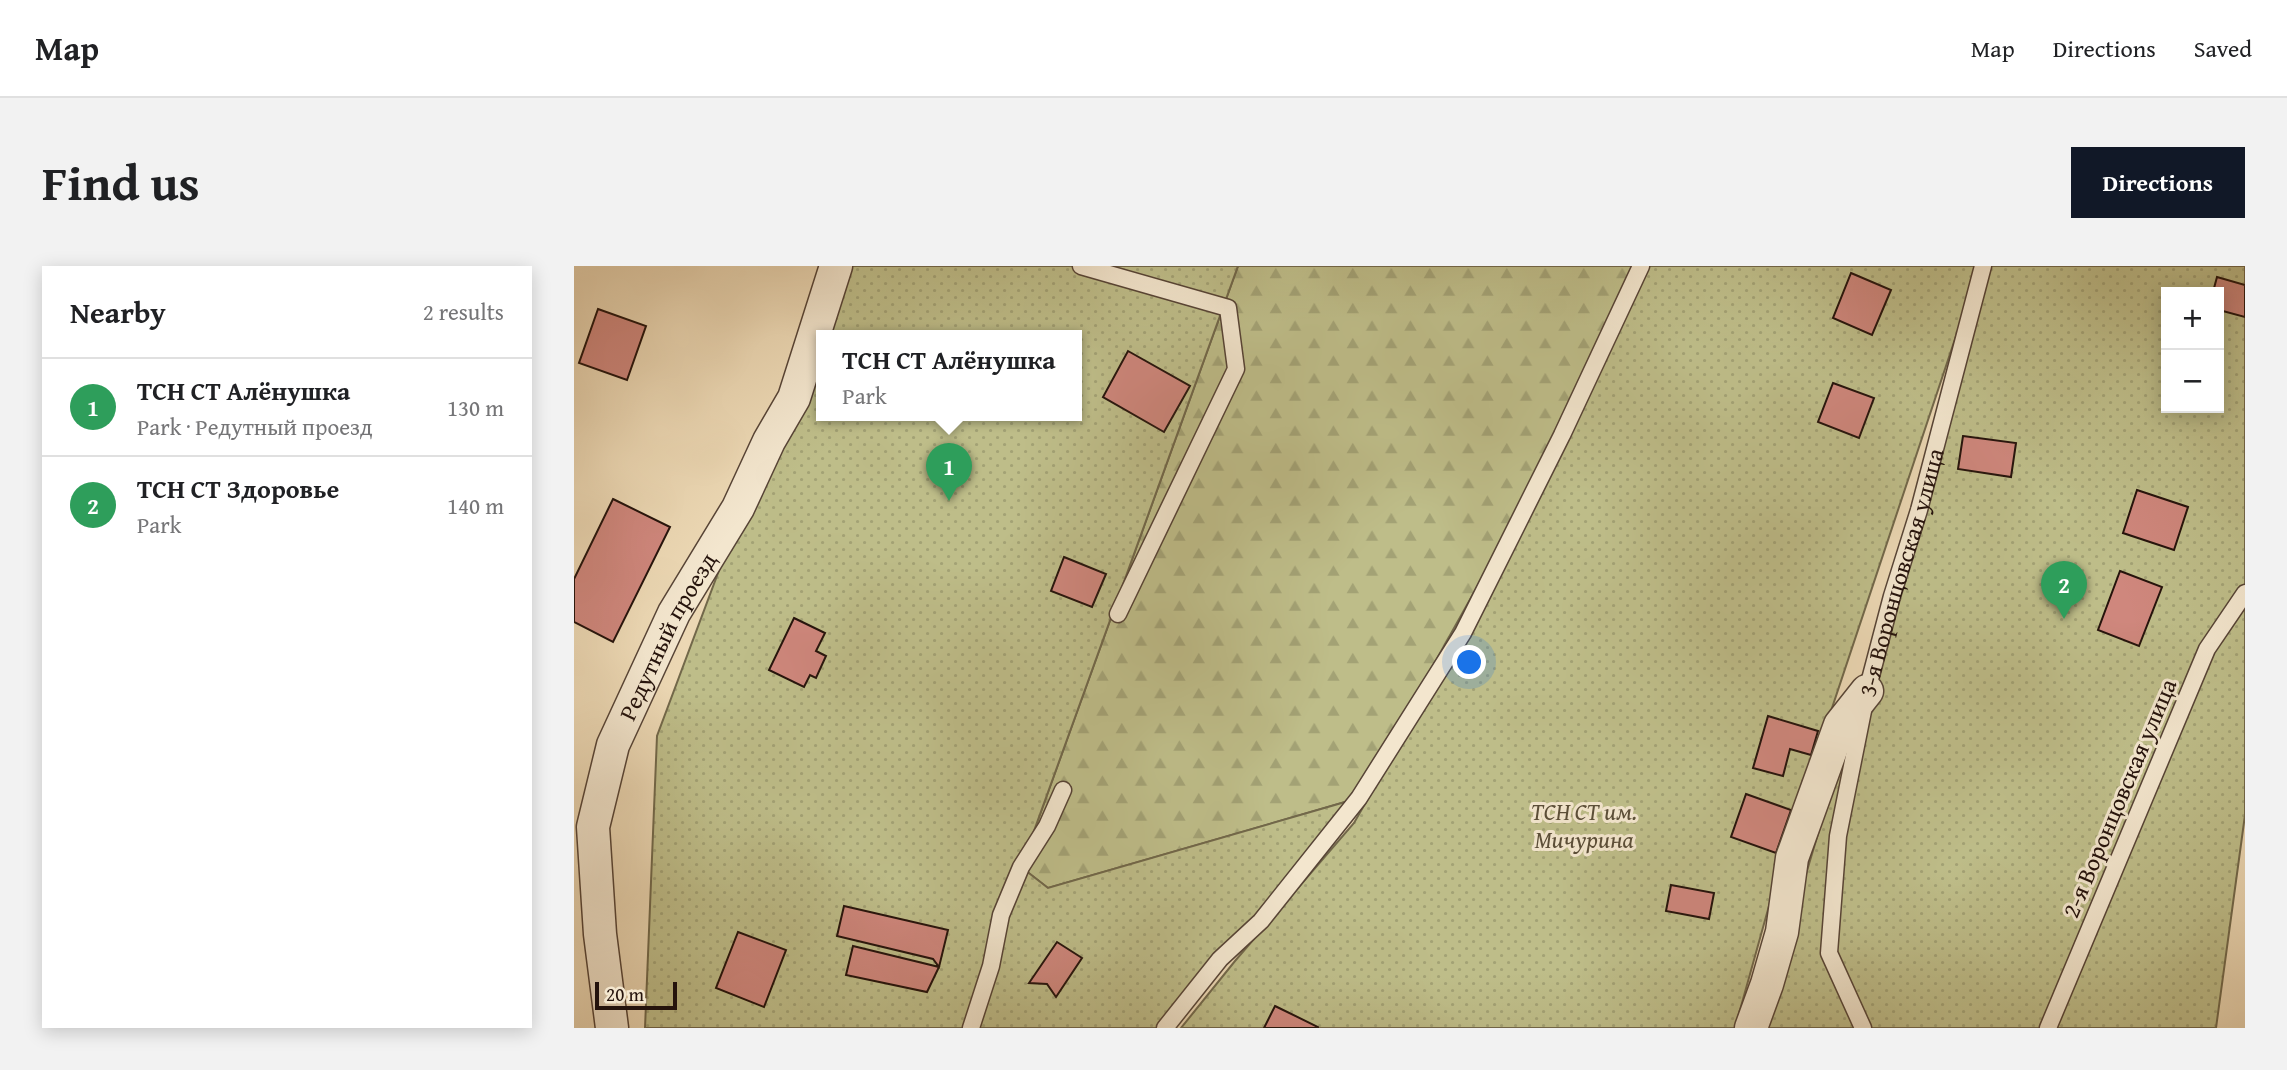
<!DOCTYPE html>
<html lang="en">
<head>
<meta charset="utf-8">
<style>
	body { margin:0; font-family:"Gentium Book Plus",serif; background:#f2f2f2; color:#202124 }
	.controls { position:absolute; right:21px; top:21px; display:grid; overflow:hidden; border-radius:0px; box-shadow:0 4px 18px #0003 }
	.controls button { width:63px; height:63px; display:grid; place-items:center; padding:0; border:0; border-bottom:2px solid #e0e0e0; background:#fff; color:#202124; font:35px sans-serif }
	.scale { position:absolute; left:21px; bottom:18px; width:82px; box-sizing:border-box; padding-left:7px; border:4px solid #25130c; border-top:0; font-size:19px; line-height:24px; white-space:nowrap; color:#25130c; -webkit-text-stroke:5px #f3e6ce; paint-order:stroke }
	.you { position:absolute; left:896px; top:397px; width:24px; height:24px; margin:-18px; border:5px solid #fff; border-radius:50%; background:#1a73e8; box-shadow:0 0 0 10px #1a73e833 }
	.badge { display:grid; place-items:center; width:46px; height:46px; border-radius:50%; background:#111827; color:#fff; font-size:23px; font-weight:700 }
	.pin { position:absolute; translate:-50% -58px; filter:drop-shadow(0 2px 4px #0008) }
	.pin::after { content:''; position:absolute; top:37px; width:24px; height:21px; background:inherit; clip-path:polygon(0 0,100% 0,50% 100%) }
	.popup { position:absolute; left:242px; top:64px; width:266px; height:91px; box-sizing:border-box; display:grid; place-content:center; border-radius:0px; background:#fff; filter:drop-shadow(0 2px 5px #0005); font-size:23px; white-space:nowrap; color:#757577 }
	.popup b { font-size:26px; color:#202124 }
	.popup::after { content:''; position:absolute; left:50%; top:100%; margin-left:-14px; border:14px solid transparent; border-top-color:#fff }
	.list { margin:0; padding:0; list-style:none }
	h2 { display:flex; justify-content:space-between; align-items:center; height:91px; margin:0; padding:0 28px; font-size:30px }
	h2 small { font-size:23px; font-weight:400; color:#757577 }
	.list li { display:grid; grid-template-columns:46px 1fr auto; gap:21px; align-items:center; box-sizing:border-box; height:98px; padding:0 28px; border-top:2px solid #e0e0e0 }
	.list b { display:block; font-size:26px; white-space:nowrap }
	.list p { margin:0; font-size:23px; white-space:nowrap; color:#757577 }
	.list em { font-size:23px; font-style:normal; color:#757577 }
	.map { position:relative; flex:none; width:1671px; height:762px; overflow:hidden; border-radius:0px }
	header { display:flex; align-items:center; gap:42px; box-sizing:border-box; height:98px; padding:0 35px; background:#fff; border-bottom:2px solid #e0e0e0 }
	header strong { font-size:33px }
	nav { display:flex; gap:38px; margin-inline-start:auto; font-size:24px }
	.intro { display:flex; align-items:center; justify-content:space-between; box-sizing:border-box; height:168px; padding:0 42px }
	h1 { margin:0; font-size:49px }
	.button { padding:18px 32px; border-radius:0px; background:#111827; color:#fff; font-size:24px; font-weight:700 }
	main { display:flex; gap:42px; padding:0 42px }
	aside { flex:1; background:#fff; border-radius:0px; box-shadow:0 4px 18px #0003 }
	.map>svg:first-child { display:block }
	.forest { fill:url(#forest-firs); stroke:#72684a; stroke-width:2 }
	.garden { fill:url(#garden-dots); stroke:#72684a; stroke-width:2; fill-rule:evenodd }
	.building { fill:#cf877d; stroke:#25130c; stroke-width:2 }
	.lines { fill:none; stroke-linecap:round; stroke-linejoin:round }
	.service-casing { stroke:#574436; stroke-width:19 }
	.minor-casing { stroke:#574436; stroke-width:35 }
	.service { stroke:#f3e6ce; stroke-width:16 }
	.minor { stroke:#f3e6ce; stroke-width:32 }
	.labels { text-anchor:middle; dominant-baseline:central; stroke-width:6; stroke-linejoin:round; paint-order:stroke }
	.street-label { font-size:24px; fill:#25130c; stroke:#f3e6ce }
	.park-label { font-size:24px; font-style:italic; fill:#5b4e38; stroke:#f3e6ce }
</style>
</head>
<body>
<header>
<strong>Map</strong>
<nav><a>Map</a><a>Directions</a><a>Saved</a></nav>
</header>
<div class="intro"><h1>Find us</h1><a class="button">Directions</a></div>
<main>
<aside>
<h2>Nearby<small>2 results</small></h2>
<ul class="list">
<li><span class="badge" style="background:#2e9e5b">1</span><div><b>ТСН СТ Алёнушка</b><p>Park · Редутный проезд</p></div><em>130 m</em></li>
<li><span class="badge" style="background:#2e9e5b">2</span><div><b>ТСН СТ Здоровье</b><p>Park</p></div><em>140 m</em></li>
</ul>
</aside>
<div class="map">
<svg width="1671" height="762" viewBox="0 0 1671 762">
	<defs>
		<pattern id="forest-firs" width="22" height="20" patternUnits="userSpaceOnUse" patternTransform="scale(1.75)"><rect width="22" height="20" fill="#bebd89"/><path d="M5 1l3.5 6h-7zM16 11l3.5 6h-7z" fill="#a3a275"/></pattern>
		<pattern id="garden-dots" width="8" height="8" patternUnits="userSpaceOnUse" patternTransform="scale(1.75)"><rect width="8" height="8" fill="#bebd89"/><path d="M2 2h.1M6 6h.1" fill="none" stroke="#a3a275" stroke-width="1.8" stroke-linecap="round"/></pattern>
	</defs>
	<rect width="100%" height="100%" fill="#ecd8b4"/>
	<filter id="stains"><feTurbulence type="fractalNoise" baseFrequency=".00286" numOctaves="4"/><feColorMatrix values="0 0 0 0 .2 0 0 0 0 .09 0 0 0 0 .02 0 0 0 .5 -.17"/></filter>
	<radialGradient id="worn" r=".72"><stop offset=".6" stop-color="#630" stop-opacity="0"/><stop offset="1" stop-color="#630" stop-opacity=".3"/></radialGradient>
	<path class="forest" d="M664,0h404l-80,169 -203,363 -311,90 -27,-21z"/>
	<path class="garden" d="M259,0h405l-217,601 27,21 311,-90 -194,230h-520l12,-292zM247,69h256v80h-256z
		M1066,0h336l-9,37 -183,549 -49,176h-554l54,-67 119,-138 109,-190z
		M1409,0h262v549l-29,213h-456l181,-606zM1592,26h53v116h-53z"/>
	<path class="building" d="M1277,7l40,17 -19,45 -39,-17z
		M1643,11l28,8v32l-26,-7v-18h-6z
		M24,43l48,17 -19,54 -48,-17z
		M554,85l62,35 -26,46 -61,-35z
		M1259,117l41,15 -15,40 -41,-16z
		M1389,170l53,7 -5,34 -53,-8z
		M1563,224l51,17 -14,43 -51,-17z
		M39,233l57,28 -57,115 -39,-20v-43z
		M490,291l42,17 -14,33 -41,-16z
		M1546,305l42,16 -23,59 -41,-16z
		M220,352l31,15 -9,18 10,5 -10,22 -6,-3 -6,12 -35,-17z
		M1194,450l50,15 -7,24 -21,-6 -7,27 -30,-8z
		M1172,528l45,16 -15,43 -45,-16z
		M1097,619l43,8 -5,26 -43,-8z
		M270,640l104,24 -9,37 -6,-8 -96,-23z
		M164,666l48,18 -22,57 -48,-19z
		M483,676l25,16 -26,39 -9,-13 -18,-1z
		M279,680l86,21 -12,25 -81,-17z
		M701,740l43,21v1h-54z"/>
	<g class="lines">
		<g class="service-casing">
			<g id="service">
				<path d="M507,0l147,42 8,61 -118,245"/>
				<path d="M397,762l20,-62 10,-51 20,-48 26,-41 16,-36"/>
				<path d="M591,762l55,-69 41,-38 98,-123 104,-165 99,-198 79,-169"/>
				<path id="s1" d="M1289,762l-34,-75 9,-117 29,-145 25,-95 27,-86 64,-244"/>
				<path d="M1474,762l159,-379 38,-56"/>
			</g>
		</g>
		<g class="minor-casing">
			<g id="minor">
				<path id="s2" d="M38,762l-12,-94 -7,-107 20,-82 61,-132 64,-105 31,-67 25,-43 42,-132"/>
				<path d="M1177,762l16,-44 15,-52 10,-74 48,-133 27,-34"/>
			</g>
		</g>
		<use href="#service" class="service"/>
		<use href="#minor" class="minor"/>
	</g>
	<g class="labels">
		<g class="street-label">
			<text stroke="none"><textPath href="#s1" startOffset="471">3-я Воронцовская улица</textPath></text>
			<text stroke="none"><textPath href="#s2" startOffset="408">Редутный проезд</textPath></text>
			<text transform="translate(1545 532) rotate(-67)">2-я Воронцовская улица</text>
		</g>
		<g class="park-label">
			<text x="1010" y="545">ТСН СТ им.<tspan x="1010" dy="28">Мичурина</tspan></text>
		</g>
	</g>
	<rect width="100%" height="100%" filter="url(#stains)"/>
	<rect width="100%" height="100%" fill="url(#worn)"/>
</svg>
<div class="controls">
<button>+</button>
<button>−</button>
</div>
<div class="scale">20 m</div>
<div class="you"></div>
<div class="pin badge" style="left:375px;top:235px;background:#2e9e5b">1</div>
<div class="popup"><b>ТСН СТ Алёнушка</b>Park</div>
<div class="pin badge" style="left:1490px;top:353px;background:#2e9e5b">2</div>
</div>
</main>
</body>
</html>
